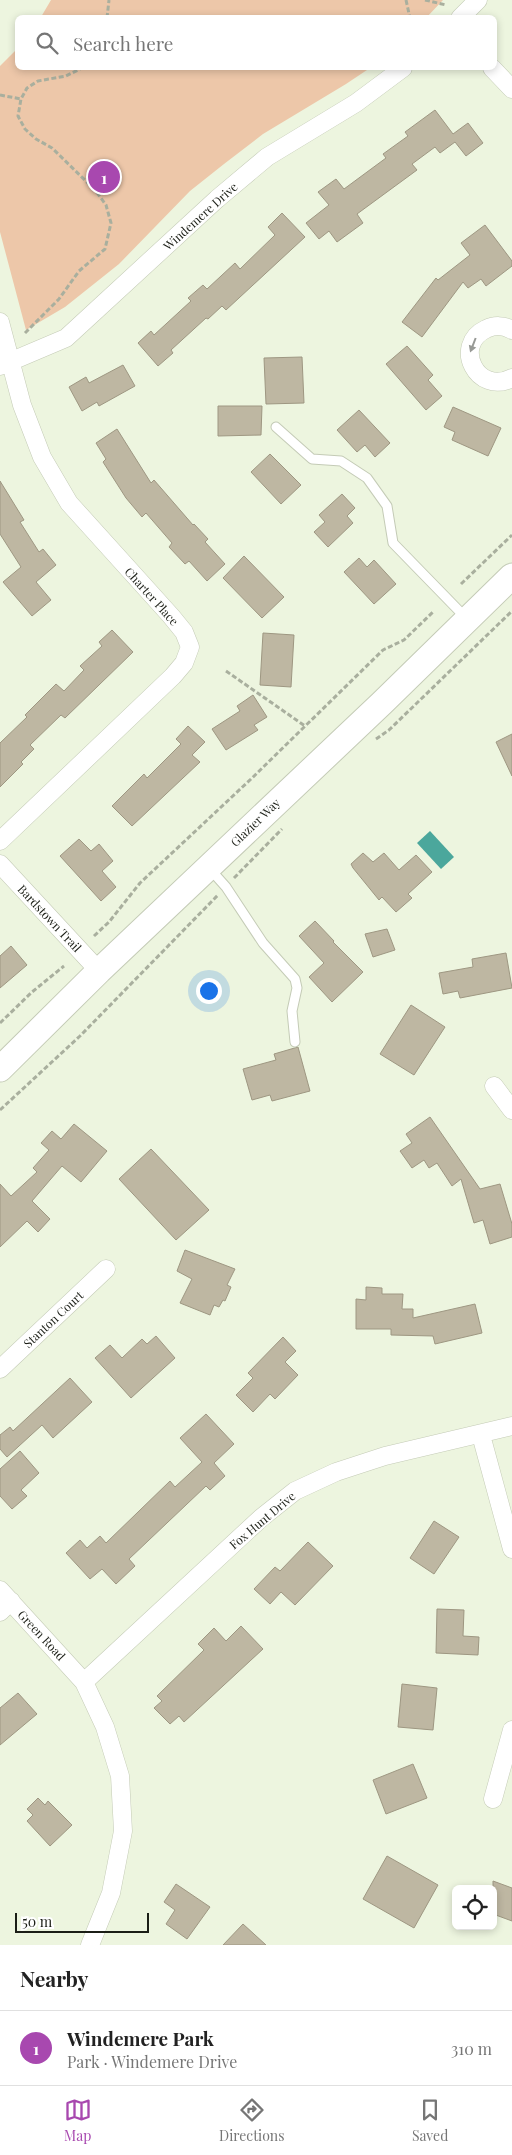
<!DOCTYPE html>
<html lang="en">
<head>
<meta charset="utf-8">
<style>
	body { margin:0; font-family:"Playfair Display",serif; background:#f6f6f6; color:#222 }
	.controls { position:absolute; right:15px; bottom:15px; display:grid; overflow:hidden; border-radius:8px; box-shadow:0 2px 8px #0003 }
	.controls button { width:45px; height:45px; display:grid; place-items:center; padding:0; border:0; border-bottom:1px solid #e0e0e0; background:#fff; color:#222; font:25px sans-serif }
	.scale { position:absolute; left:15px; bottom:12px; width:134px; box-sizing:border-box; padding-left:5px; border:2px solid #1b1e16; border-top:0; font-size:14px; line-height:18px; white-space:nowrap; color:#1b1e16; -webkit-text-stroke:4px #fff; paint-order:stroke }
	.you { position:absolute; left:208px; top:990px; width:18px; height:18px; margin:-12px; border:4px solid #fff; border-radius:50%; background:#1a73e8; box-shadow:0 0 0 8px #1a73e833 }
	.badge { display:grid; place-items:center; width:32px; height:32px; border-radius:50%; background:#a848af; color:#fff; font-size:16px; font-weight:700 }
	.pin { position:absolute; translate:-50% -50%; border:2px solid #fff; box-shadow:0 1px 5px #0006 }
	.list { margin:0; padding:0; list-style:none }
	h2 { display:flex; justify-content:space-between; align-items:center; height:65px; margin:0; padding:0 20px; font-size:21px }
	h2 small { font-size:16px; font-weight:400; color:#767676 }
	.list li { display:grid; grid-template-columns:32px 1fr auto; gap:15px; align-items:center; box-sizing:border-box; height:75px; padding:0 20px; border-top:1px solid #e0e0e0 }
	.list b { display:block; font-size:19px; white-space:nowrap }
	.list p { margin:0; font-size:16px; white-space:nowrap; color:#767676 }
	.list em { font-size:16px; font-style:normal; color:#767676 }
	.icon { flex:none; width:28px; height:28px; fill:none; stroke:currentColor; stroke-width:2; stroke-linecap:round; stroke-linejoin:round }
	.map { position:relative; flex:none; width:512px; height:1945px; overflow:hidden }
	.search { position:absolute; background:#fff; box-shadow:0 2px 8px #0003; left:15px; right:15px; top:15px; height:55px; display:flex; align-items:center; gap:12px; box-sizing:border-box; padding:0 18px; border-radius:8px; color:#767676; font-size:19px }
	.sheet { height:140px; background:#fff }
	nav { display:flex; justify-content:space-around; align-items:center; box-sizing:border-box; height:70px; border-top:1px solid #e0e0e0; background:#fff; font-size:14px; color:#767676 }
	nav a { display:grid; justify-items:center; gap:2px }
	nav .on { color:#a848af }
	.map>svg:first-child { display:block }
	.green { fill:#edc7a9 }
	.water { fill:#4ba79c }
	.building { fill:#beb7a2; stroke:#9e9782 }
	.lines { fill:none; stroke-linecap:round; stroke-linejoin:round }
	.lane-casing { stroke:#c4cbb6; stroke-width:11 }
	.street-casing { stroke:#c4cbb6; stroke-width:19 }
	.secondary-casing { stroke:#c4cbb6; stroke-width:27 }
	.path { stroke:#a9af9e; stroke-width:3; stroke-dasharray:5 2.5; stroke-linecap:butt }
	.lane { stroke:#fff; stroke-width:9 }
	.street { stroke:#fff; stroke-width:18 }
	.secondary { stroke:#fff; stroke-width:25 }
	.oneway { fill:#989a96 }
	.labels { text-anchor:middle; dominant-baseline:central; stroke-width:4; stroke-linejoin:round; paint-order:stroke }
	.street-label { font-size:12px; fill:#1b1e16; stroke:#fff }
</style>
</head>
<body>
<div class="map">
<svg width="512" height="1945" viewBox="0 0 512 1945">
	<rect width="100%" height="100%" fill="#edf5df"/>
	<path class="green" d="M51,0h392l-17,18 -385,-1z
		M17,49l1,19h352l-24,16 -83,50 -39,30 -34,27 -71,73 -54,43 -39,23 -26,-98v-166z"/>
	<path class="water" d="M430,831l24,26 -13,12 -24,-26z"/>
	<path class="building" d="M435,110l18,24 15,-11 15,20 -17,13 -11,-14 -15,11 -5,-6 -23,17 5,6 -60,44 6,9 -26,19 -8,-11 -10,8 -13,-16 23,-18 -11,-13 18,-13 8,10 42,-31 -3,-4 25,-18 -3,-4z
		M282,213l23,24 -79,73 -4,-4 -14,13 -2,-1 -35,32 2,3 -15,13 -20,-23 13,-12 3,4 37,-34 -3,-3 15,-13 4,4 28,-26 5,6 35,-34 -7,-8z
		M485,225l27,36v5l-26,20 -5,-7 -13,9 -5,-6 -41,55 -20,-15 34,-44 2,2 32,-25 -9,-12z
		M407,346l26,29 -5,5 14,16 -16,14 -40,-46z
		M302,357l2,46 -38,1 -2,-46z
		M123,365l12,21 -36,20 -2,-4 -15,9 -13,-24 17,-10 3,6z
		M218,406h44l-1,29 -43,1z
		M453,407l48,21 -13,28 -36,-16 3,-8 -11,-5z
		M359,410l31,33 -15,14 -10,-12 -8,7 -20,-22z
		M117,429l34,54 3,-3 39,45 1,-1 14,15 -3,3 20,22 -18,17 -18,-20 -4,3 -16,-17 3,-4 -26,-30 -4,4 -16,-19 -23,-36 3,-3 -10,-16z
		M270,454l31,31 -20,19 -30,-32z
		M0,481l24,39 -4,2 19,30 4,-3 13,16 -20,17 15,18 -19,16 -29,-34 18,-15 -21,-33z
		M342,494l13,14 -8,8 6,7 -25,24 -14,-15 11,-10 -6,-7z
		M244,556l40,41 -22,21 -39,-40z
		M359,558l8,9 7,-7 22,24 -22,20 -30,-32z
		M112,630l21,22 -68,66 -4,-3 -31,30 4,4 -13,13 2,2 -23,23v-44l27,-26 -2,-2 31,-31 8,7 20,-21 -4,-4 22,-20 -3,-4z
		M263,633l31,2 -3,52 -31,-2z
		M253,695l14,22 -13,8 4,5 -32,20 -14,-21 28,-18 -3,-5z
		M188,726l17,16 -13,13 8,7 -68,64 -20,-20 32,-32 3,4 34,-34 -5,-5z
		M512,734v42l-16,-34z
		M79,839l12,12 8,-7 14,17 -11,10 14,16 -15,14 -41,-45z
		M363,853l10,9 11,-9 15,17 17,-15 16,17 -24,22 4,4 -16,14 -14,-15 -3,3 -26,-32 -2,-4z
		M315,921l19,20 -1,1 30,30 -31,30 -23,-25 15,-14 -25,-27z
		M387,929l8,21 -22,7 -8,-23z
		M11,946l16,19 -27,23v-32z
		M506,953l6,35 -52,10 -2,-7 -15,3 -4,-21 34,-6 -1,-8z
		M411,1005l34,22 -31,48 -34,-21z
		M298,1047l12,44 -38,10 -2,-6 -18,5 -9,-31 33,-9 -2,-6z
		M430,1117l50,72 20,-5 12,40v13l-22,7 -7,-24 -9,3 -13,-44 -9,7 -15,-23 -8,5 -5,-8 -12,8 -12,-17 12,-8 -6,-9z
		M74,1124l33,27 -26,31 -19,-16 -30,35 18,18 -12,13 -11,-11 -27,26v-63l11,12 26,-24 -4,-4 16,-18 -8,-7 11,-12 9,8z
		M151,1149l58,61 -33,30 -57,-61z
		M185,1250l50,19 -8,16 4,2 -6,14 -2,-1 -4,7 -5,-2 -4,10 -30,-12 12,-24 -15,-8z
		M366,1287l16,1v6h21l-1,15h11v9l62,-14 7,29 -47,11 -2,-8 -42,-1v-6h-35v-30l10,1z
		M156,1336l19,22 -44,40 -36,-40 15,-13 12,13 20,-19 5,5z
		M283,1337l13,14 -11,11 13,13 -23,24 -5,-5 -17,18 -17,-17 17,-17 -5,-5z
		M70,1378l22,24 -39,36 -11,-13 -35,32 -7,-8v-14l10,-8 3,4z
		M206,1414l28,30 -20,19 11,13 -15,14 -4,-4 -77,73 6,7 -19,18 -14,-15 -12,10 -24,-26 14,-13 7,8 13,-12 6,7 64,-62 5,6 27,-25 -22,-24z
		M20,1451l19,22 -18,17 6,6 -15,13 -12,-13v-27z
		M434,1521l25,16 -25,37 -24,-16z
		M308,1542l25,24 -38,39 -14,-13 -11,12 -16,-15 21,-22 5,4z
		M437,1609l27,1 -1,26 16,1 -1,18 -42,-2z
		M241,1626l22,23 -79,73 -5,-6 -9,8 -16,-16 8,-7 -5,-5 47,-46 -6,-6 16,-16 12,13z
		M402,1684l35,4 -4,42 -35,-3z
		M18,1693l19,21 -37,31v-37z
		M413,1764l14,34 -41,16 -13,-34z
		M38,1798l7,7 3,-4 24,24 -22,21 -23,-25 6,-6 -6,-6z
		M387,1856l51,29 -24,43 -51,-29z
		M493,1881l19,7v33l-19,-7z
		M176,1884l34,23 -23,32 -21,-15 9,-14 -11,-8z
		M243,1924l23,21h-43z"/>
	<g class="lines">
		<g class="lane-casing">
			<path id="lane" d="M276,427l36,32 29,2 26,17 20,28 6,37 74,76
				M210,869l16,18 37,56 32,36 2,9 -5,23 3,31"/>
		</g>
		<g class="street-casing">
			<path id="street" d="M460,18l18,-18
				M492,68l20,21
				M0,322l22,83 20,52 27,46 102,113 13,16 6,15 -6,16 -11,13 -173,165
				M512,330c-8,-5 -18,-5 -26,-1 -34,16 -9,67 26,49
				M0,366l66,-28 151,-139 50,-42 89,-54 47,-35
				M0,864l99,107
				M494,1086l18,24
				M0,1369l106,-100
				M481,1435l31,114
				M0,1590l84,92 21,45 15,49 3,55 -12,62 -21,52
				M0,1612l11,-11
				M84,1682l177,-164 34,-27 41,-19 49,-16 127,-30
				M493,1799l19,-69"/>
		</g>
		<g class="secondary-casing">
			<path id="secondary" d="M0,1069l99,-98 283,-268 130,-127"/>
		</g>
		<path class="path" d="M406,0l4,18
			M425,0l21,5
			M107,18l2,-18
			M0,95l21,4
			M25,333l34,-34 20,-28 26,-22 6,-26 -5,-18 -11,-15 -43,-42 -16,-9 -11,-10 -7,-13 3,-17 6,-11 11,-7 28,-5 16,-8
			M461,584l51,-49
			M226,671l79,55
			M376,739l13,-9 123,-119
			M234,878l48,-49
			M94,936l15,-14 31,-39 111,-104 132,-129 21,-10 30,-29
			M0,1023l32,-31 32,-26
			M0,1110l80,-74 138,-141"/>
		<use href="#lane" class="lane"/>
		<use href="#street" class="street"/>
		<use href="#secondary" class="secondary"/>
	</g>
	<defs><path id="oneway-solid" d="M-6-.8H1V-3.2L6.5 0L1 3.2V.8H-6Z" transform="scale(1.25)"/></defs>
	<use class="oneway" href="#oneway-solid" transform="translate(473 345) rotate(111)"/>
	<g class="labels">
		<g class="street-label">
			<text transform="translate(200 216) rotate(-42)">Windemere Drive</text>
			<text transform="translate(152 596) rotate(48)">Charter Place</text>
			<text transform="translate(255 822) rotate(-44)">Glazier Way</text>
			<text transform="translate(50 918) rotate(47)">Bardstown Trail</text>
			<text transform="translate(53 1319) rotate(-43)">Stanton Court</text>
			<text transform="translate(262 1520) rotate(-40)">Fox Hunt Drive</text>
			<text transform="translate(42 1635) rotate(47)">Green Road</text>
		</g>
	</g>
</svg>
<div class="controls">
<button><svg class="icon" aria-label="locate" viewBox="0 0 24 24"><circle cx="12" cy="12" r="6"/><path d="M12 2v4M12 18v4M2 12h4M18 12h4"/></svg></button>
</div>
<div class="scale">50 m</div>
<div class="you"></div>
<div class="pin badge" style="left:104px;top:177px">1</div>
<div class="search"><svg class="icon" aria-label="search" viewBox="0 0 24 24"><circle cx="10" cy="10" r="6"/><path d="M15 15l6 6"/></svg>Search here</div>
</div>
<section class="sheet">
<h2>Nearby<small></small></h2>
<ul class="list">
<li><span class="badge">1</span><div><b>Windemere Park</b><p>Park · Windemere Drive</p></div><em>310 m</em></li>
</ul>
</section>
<nav>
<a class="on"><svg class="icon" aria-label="map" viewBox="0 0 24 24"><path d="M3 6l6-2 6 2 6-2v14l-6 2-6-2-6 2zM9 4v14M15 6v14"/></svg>Map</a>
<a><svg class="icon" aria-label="directions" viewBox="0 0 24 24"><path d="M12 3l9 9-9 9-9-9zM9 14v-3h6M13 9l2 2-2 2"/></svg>Directions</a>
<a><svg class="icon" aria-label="saved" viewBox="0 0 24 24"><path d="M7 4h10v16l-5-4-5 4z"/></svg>Saved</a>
</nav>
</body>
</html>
